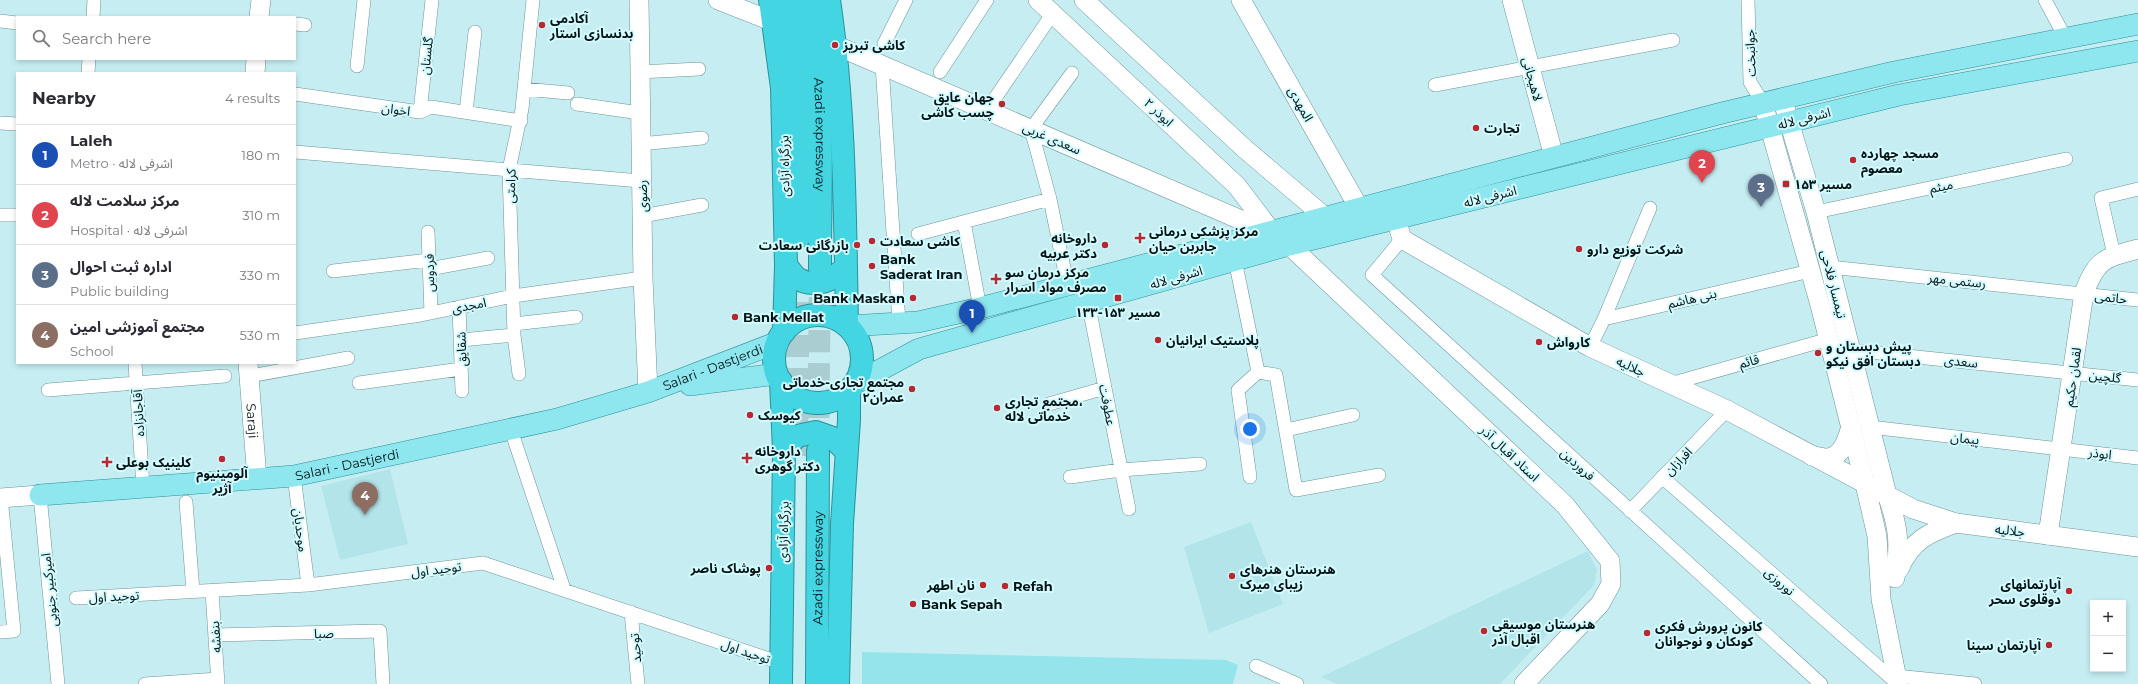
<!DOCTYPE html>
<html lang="en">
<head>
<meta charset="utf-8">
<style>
	body { margin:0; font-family:Montserrat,"Noto Sans Arabic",sans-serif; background:#f7f7f7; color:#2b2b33 }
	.controls { position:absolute; right:12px; bottom:12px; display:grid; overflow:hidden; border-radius:0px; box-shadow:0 2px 6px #0003 }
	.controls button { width:36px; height:36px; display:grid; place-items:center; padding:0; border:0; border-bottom:1px solid #e1e1e2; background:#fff; color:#2b2b33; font:20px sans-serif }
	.you { position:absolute; left:1250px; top:429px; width:14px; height:14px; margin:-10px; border:3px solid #fff; border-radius:50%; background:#1a73e8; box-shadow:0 0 0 6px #1a73e833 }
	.badge { display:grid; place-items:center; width:26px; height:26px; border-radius:50%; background:#b92831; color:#fff; font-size:13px; font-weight:700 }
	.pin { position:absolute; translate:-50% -33px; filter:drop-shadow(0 1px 2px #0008) }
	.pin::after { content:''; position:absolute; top:21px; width:14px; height:12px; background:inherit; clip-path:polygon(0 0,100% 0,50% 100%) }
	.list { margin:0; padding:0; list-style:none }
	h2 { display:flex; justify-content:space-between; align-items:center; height:52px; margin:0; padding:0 16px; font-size:17px }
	h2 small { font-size:13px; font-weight:400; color:#7c7c81 }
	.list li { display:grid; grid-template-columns:26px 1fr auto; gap:12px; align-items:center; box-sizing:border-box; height:60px; padding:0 16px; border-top:1px solid #e1e1e2 }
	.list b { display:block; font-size:15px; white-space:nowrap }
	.list p { margin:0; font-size:13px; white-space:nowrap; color:#7c7c81 }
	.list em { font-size:13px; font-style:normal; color:#7c7c81 }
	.icon { flex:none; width:22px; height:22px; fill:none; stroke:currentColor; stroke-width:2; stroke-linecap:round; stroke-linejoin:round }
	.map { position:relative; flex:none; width:2138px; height:684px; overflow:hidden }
	.search { position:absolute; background:#fff; box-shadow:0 2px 6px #0003; left:16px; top:16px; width:280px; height:44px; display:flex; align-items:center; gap:10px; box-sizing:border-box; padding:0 14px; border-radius:0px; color:#7c7c81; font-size:15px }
	.panel { position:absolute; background:#fff; box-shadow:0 2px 6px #0003; left:16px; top:72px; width:280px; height:292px; border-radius:0px }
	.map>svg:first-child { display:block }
	.built { fill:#b2e4e9 }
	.green { fill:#93e4eb }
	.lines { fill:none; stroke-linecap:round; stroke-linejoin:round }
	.highway-tunnel { stroke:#a9cdd1; stroke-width:22; stroke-dasharray:22 11; stroke-linecap:butt }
	.street-casing { stroke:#6e9497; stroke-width:14 }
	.secondary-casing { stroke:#6e9497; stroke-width:20 }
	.primary-casing { stroke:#2d919a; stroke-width:22 }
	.highway-casing { stroke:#2d919a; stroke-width:24 }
	.street { stroke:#fff; stroke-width:13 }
	.secondary { stroke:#fff; stroke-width:19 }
	.primary { stroke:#8ee6ee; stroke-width:21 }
	.highway { stroke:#43d5e2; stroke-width:22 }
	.poi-dot { fill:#b92831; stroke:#d3fbff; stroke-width:1.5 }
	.labels { text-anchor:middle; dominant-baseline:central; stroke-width:4; stroke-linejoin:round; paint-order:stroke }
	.poi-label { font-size:13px; font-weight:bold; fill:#051315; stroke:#d3fbff; text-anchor:start }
	.street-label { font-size:13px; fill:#051315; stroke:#d3fbff }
</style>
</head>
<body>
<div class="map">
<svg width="2138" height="684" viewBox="0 0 2138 684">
	<rect width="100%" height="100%" fill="#c6eef2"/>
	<path class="built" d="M390,469l18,75 -68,16 -19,-74z
		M1251,522l32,82 -74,29 -25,-86z
		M1588,551l9,19 -3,15 -94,99h-163l-16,-7z"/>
	<path class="green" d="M862,652l364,8 12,5 -5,19h-371z"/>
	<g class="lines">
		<path class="highway-tunnel" d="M818,451l2,-182
			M797,456l2,-192"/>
		<g class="street-casing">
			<path id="street" d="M1748,0l2,82 13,21
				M2045,0l21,39
				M93,17l1,-17
				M0,21l17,2
				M295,24l10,1
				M884,44l22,-44
				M882,65l17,258
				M357,66l7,-66
				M639,72l60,-3
				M940,72l47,-72
				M88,73l1,-14
				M1435,85l238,-45
				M524,89l44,4
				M295,94l125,18 11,-5 90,14
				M577,104l63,9
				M987,110l66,-97
				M420,112l12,-112
				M466,112l9,-80
				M0,123l17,1
				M640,144l62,-6
				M295,152l346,29
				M1816,212l250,-53
				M0,215h17
				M642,216l60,-11
				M965,227l15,81
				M428,232l3,81
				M918,234l132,-35
				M1402,239l-30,36 449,409
				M2114,255l-13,-57 37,-9
				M1235,260l23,112
				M1830,267l308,33
				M429,269l59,-11
				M333,271l96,-11
				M1065,273l-15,-74 -19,-70 41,-56
				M1088,302l41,207
				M459,307l3,84
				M1604,319l46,-111
				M514,324l62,-7
				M295,333l126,-18 92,-19 130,-18
				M461,340l53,-5
				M1590,347l14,-28 206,-48
				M1850,350l288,30
				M135,363l8,124
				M1258,372l18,3 20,115 83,-15
				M519,374l-5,-39 -5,-165 13,-61 11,-109
				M250,376l98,-18
				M359,383l102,-14
				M1670,384l159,-45
				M48,390l177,-14
				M1049,404l56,-16
				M1870,427l268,31
				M511,430l53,159
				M1286,430l67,-15
				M294,476l14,109
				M1070,477l51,-7 79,-6
				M1250,477l-12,-87 20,-18
				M1662,477l236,207
				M40,495l18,189
				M186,502l7,89
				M1630,511l97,-101
				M212,591l6,93
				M76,598l232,-13 175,-22 298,100
				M631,612l7,72
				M0,632l14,-1 -13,-134
				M215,635l165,-4 3,53
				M1256,666l41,18
				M1896,676l79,8
				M145,684l73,-5"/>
		</g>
		<g class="secondary-casing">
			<g id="secondary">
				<path d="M639,0l4,278 5,114"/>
				<path d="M718,0l56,22"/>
				<path d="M1038,0l199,186 35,46"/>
				<path d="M1084,0l161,149 80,68"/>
				<path d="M1241,0l118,208"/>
				<path d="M1512,0l42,157"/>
				<path d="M259,17l2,-17"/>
				<path d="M835,45l434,187"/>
				<path d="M255,73l1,-14"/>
				<path d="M1782,98l34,114 71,283c12,32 13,50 8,83"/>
				<path d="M1763,103l57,202 45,179 12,52 4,63 17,85"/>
				<path d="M1396,219l6,20 188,108 137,63 186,99 43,14 182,24"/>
				<path d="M1289,245l276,260 45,56 1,23 -11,20 -76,80"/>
				<path id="s1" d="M248,363l9,116"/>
				<path d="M1812,456c5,0 11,2 16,2 15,-2 20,-21 23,-32"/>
				<path d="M0,498l40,-3"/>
				<path d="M2048,535l36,-242c13,-34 20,-35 54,-44"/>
				<path d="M1899,569c13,-29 29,-36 57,-46"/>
			</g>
		</g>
		<g class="primary-casing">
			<g id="primary">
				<path d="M847,326l71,-4 62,-14 742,-195 172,-41 244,-48"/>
				<path d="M854,384l65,-35 370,-104 610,-150 239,-44"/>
				<path d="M690,385l87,-11"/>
				<path id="s2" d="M40,495l254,-19 263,-57 91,-27 130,-50"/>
			</g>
		</g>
		<g class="highway-casing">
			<g id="highway">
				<path d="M770,0l12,88 4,177 -2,67"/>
				<path d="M790,0l8,47 4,55 -2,134"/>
				<path id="s3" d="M811,0c14,89 9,179 9,269"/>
				<path d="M829,0c16,107 16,217 18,325"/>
				<path d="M786,265c3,4 7,10 11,13 12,9 32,5 42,-5"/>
				<circle cx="818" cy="359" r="44"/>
				<path d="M781,381l3,69 -3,234"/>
				<path d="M784,450l13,-14 19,-4 17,6 13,13"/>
				<path id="s4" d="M817,684l1,-233"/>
				<path d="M838,684l4,-160 7,-104v-30"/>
			</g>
		</g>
		<use href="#street" class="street"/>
		<use href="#secondary" class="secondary"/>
		<use href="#primary" class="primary"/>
		<use href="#highway" class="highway"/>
	</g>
	<g class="poi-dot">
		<circle cx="542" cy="25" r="4"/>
		<circle cx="835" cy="45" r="4"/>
		<circle cx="1002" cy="104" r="4"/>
		<circle cx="1476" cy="128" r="4"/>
		<circle cx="1853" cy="160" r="4"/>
		<rect x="1782" y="180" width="8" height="8" rx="2"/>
		<path d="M1138 232h4v4h4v4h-4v4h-4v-4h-4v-4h4z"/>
		<circle cx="872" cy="241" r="4"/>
		<circle cx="857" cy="245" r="4"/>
		<circle cx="1105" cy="245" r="4"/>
		<circle cx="1579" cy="249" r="4"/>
		<circle cx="872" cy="266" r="4"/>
		<path d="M994 273h4v4h4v4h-4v4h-4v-4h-4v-4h4z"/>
		<circle cx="913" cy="298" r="4"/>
		<rect x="1114" y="294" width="8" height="8" rx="2"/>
		<circle cx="735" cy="317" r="4"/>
		<circle cx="1158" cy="340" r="4"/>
		<circle cx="1539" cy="342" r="4"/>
		<circle cx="1818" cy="353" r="4"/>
		<circle cx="912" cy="389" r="4"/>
		<circle cx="997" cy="408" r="4"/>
		<circle cx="750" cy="415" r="4"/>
		<path d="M745 452h4v4h4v4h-4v4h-4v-4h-4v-4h4z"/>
		<circle cx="222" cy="459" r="4"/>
		<path d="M105 456h4v4h4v4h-4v4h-4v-4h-4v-4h4z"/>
		<circle cx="769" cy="568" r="4"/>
		<circle cx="1232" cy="576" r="4"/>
		<circle cx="983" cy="585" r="4"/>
		<circle cx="1005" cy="586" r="4"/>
		<circle cx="2069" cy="591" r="4"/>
		<circle cx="913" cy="604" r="4"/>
		<circle cx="1484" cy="631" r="4"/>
		<circle cx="1647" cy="633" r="4"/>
		<circle cx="2049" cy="645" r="4"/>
	</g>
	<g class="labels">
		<g class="poi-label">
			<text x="550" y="18">آکادمی<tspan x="550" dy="15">بدنسازی استار</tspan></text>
			<text x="843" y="45">کاشی تبریز</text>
			<text x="994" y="97" text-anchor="end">جهان عایق<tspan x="994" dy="15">چسب کاشی</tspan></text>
			<text x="1484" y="128">تجارت</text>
			<text x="1861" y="153">مسجد چهارده<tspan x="1861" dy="15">معصوم</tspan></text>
			<text x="1794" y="184">مسیر ۱۵۳</text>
			<text x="1149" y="231">مرکز پزشکی درمانی<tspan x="1149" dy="15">جابربن حیان</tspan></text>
			<text x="1097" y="238" text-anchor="end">داروخانه<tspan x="1097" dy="15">دکتر عربیه</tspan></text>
			<text x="880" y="241">کاشی سعادت</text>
			<text x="849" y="245" text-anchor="end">بازرگانی سعادت</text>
			<text x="1587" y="249">شرکت توزیع دارو</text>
			<text x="880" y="259">Bank<tspan x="880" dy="15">Saderat Iran</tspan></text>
			<text x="1005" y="272">مرکز درمان سو<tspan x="1005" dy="15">مصرف مواد اسرار</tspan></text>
			<text x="905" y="298" text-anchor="end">Bank Maskan</text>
			<text x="1118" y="312" text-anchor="middle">مسیر ۱۵۳-۱۳۳</text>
			<text x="743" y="317">Bank Mellat</text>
			<text x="1166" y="340">پلاستیک ایرانیان</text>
			<text x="1547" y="342">کارواش</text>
			<text x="1826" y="346">پیش دبستان و<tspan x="1826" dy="15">دبستان افق نیکو</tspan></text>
			<text x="904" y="382" text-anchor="end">مجتمع تجاری-خدماتی<tspan x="904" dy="15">عمران۲</tspan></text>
			<text x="1005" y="401">مجتمع تجاری،<tspan x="1005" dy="15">خدماتی لاله</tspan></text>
			<text x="758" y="415">کیوسک</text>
			<text x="755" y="451">داروخانه<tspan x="755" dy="15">دکتر گوهری</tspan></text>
			<text x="116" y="462">کلینیک بوعلی</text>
			<text x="222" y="473" text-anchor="middle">آلومینیوم<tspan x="222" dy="15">آژیر</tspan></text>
			<text x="761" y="568" text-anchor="end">پوشاک ناصر</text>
			<text x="1240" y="569">هنرستان هنرهای<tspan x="1240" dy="15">زیبای میرک</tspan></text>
			<text x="2061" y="584" text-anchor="end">آپارتمانهای<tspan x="2061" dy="15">دوقلوی سحر</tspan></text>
			<text x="975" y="585" text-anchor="end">نان اطهر</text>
			<text x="1013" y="586">Refah</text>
			<text x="921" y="604">Bank Sepah</text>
			<text x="1492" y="624">هنرستان موسیقی<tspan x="1492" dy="15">اقبال آذر</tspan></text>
			<text x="1655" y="626">کانون پرورش فکرى<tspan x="1655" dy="15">کوىکان و نوجوانان</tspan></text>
			<text x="2041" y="645" text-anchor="end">آپارتمان سینا</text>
		</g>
		<g class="street-label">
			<text transform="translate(1750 53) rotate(-92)">جوانبخت</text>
			<text transform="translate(426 56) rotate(-84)">گلستان</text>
			<text transform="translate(1533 79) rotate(75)">لاهیجانی</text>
			<text transform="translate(1301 104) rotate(61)">المهدی</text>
			<text transform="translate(396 109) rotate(8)">اخوان</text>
			<text transform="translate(1159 112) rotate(43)">ابوذر ۲</text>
			<text transform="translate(1804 118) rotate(-14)">اشرفی لاله</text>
			<text stroke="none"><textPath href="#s3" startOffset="135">Azadi expressway</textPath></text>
			<text transform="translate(1052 138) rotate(23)">سعدی غربی</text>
			<text transform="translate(784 166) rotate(-91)">بزرگراه آزادی</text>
			<text transform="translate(510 186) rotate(-88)">کرامتی</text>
			<text transform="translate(1941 186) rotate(-12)">میثم</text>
			<text transform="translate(642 196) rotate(-92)">رضوی</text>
			<text transform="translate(1490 196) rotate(-14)">اشرفی لاله</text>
			<text transform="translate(429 273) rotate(-91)">فردوس</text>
			<text transform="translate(1176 277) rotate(-16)">اشرفی لاله</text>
			<text transform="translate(1957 280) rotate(6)">رستمی مهر</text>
			<text transform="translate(1834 284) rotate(76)">تیمسار فلاحی</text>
			<text transform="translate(2111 297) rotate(7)">حاتمی</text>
			<text transform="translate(1692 298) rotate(-13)">بنی هاشم</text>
			<text transform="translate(469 305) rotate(-11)">امجدی</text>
			<text transform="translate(461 349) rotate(-92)">شقایق</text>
			<text transform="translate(1749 361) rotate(-16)">قائم</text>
			<text transform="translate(1961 361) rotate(6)">سعدی</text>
			<text transform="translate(1631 366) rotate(25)">جلالیه</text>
			<text stroke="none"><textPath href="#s2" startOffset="688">Salari - Dastjerdi</textPath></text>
			<text transform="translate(2105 376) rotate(7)">گلچین</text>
			<text transform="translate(2072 377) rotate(-82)">لقمان حکیم</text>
			<text transform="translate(1108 405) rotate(79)">عطوفت</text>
			<text transform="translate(138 413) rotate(-93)">آقاجانزاده</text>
			<text stroke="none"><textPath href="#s1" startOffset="58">Saraji</textPath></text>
			<text transform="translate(1965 438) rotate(6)">پیمان</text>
			<text transform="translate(1510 453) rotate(43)">استاد اقبال آذر</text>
			<text transform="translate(2100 453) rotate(7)">ابوذر</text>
			<text transform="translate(1678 461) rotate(-46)">افرازان</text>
			<text stroke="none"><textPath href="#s2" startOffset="309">Salari - Dastjerdi</textPath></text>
			<text transform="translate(1578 464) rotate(42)">فروردین</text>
			<text transform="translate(301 530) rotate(83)">موحدیان</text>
			<text transform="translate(2010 530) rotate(7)">جلالیه</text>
			<text transform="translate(783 532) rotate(-89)">بزرگراه آزادی</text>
			<text stroke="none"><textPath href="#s4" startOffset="116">Azadi expressway</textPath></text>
			<text transform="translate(436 569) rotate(-7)">توحید اول</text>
			<text transform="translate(1780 581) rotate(41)">نوروزی</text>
			<text transform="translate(49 590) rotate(-96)">امیرکبیر جنوبی</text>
			<text transform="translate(114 596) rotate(-3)">توحید اول</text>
			<text transform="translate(324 633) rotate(-1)">صبا</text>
			<text transform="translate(215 637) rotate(-94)">بنفشه</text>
			<text transform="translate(635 648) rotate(-95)">توحید</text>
			<text transform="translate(746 651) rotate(19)">توحید اول</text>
		</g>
	</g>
</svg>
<div class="controls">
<button>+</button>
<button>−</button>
</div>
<div class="you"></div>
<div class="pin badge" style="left:972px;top:333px;background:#1a4fb4">1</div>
<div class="pin badge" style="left:1702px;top:183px;background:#e0444e">2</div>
<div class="pin badge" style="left:1761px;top:207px;background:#5c6f8a">3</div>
<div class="pin badge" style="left:365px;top:515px;background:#8d6e63">4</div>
<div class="search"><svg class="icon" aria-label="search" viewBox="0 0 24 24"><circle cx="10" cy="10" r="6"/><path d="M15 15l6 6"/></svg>Search here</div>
<section class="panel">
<h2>Nearby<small>4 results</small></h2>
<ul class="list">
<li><span class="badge" style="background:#1a4fb4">1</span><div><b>Laleh</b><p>Metro · اشرفی لاله</p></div><em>180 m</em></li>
<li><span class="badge" style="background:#e0444e">2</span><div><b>مرکز سلامت لاله</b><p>Hospital · اشرفی لاله</p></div><em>310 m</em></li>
<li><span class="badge" style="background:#5c6f8a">3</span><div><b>اداره ثبت احوال</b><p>Public building</p></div><em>330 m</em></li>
<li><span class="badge" style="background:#8d6e63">4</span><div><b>مجتمع آموزشی امین</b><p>School</p></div><em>530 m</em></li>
</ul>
</section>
</div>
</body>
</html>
